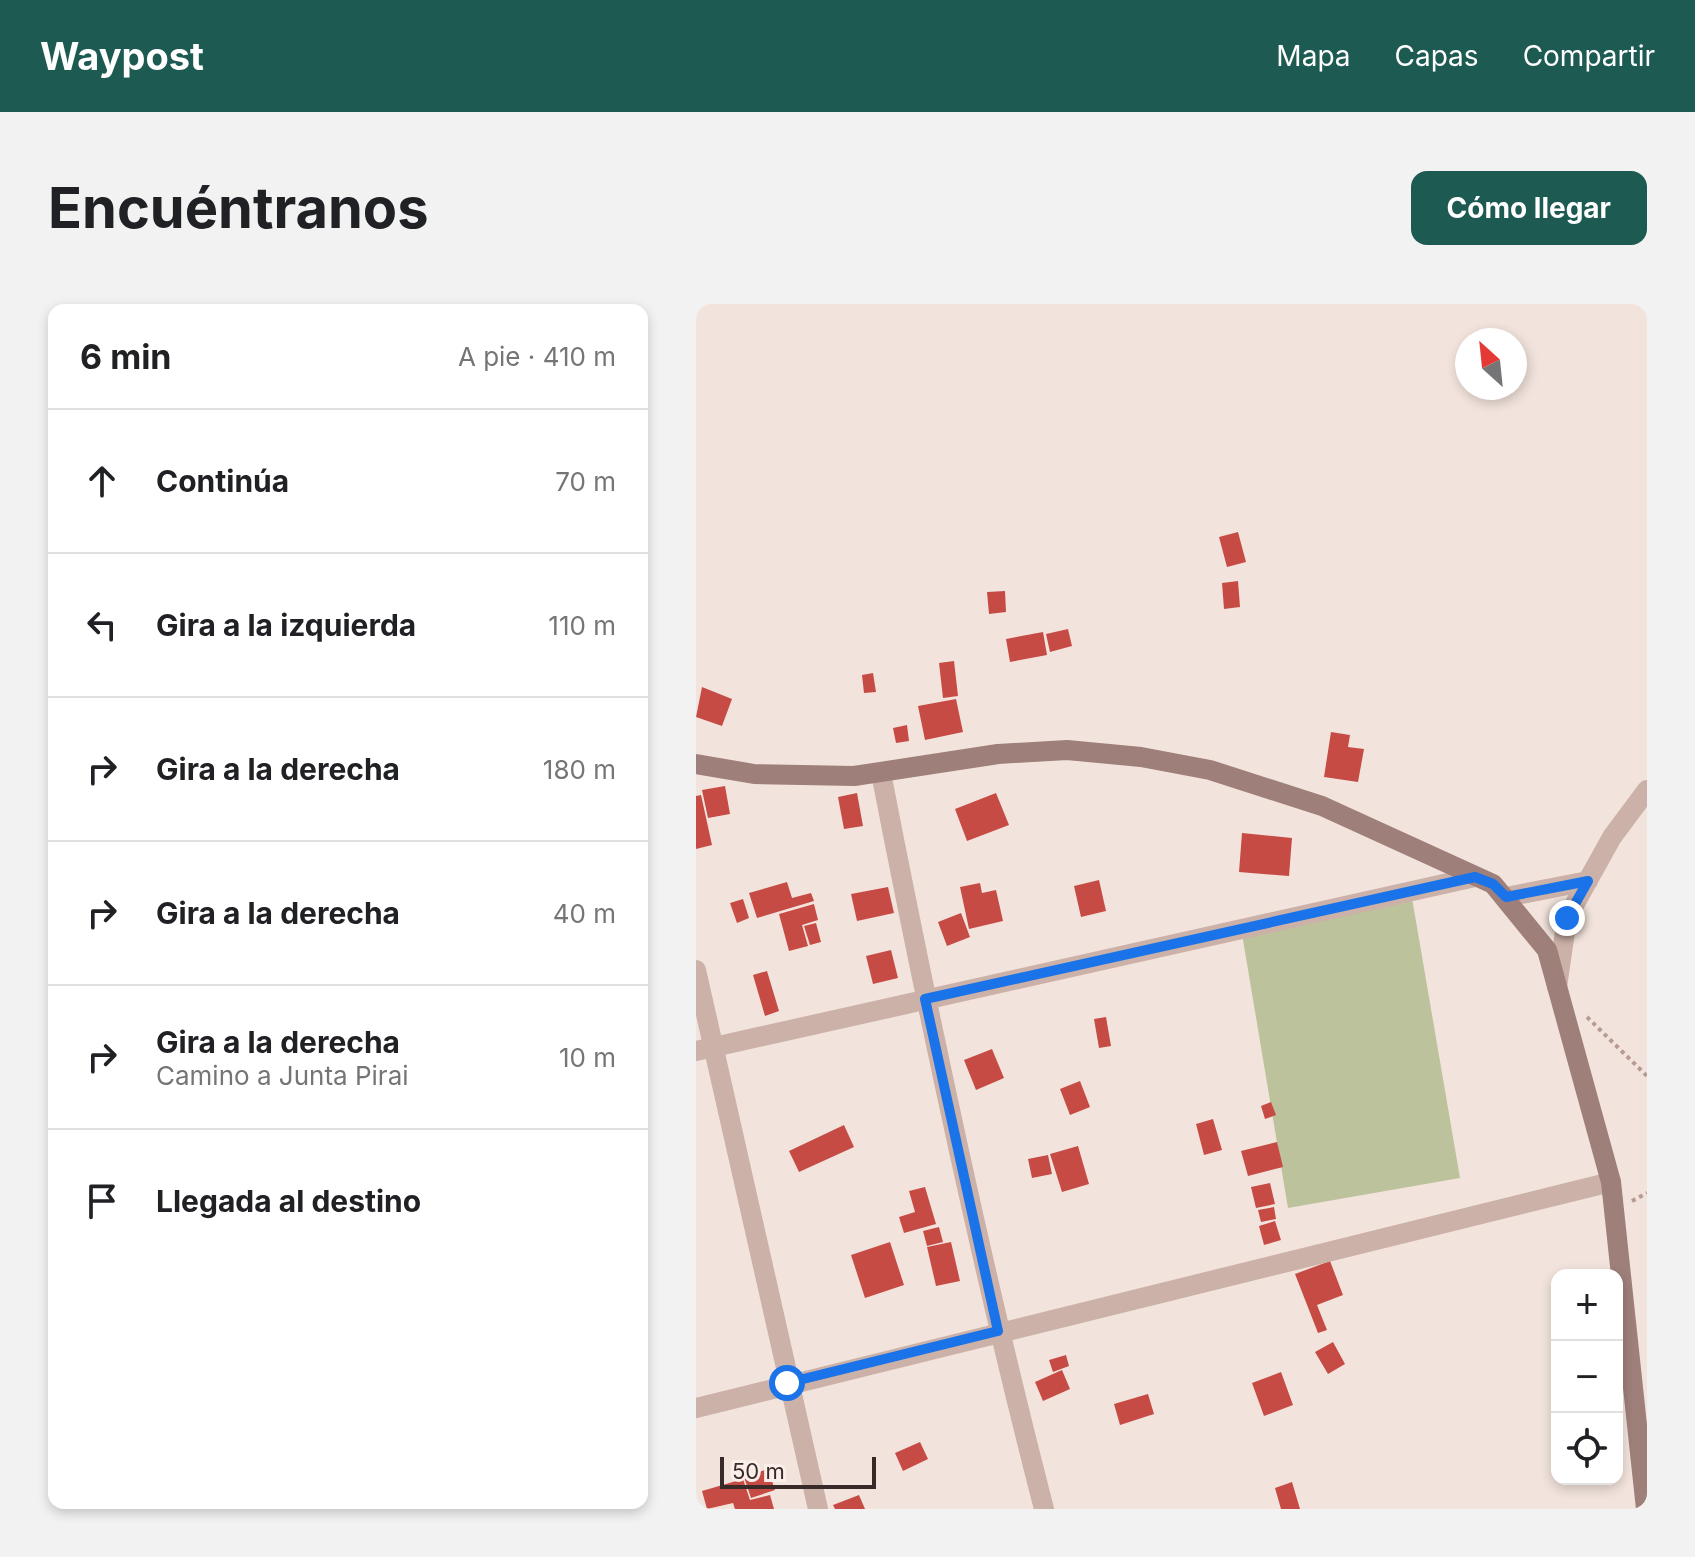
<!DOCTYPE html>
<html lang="es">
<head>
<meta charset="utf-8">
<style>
	body { margin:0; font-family:Inter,sans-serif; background:#f2f2f2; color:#202124 }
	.controls { position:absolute; right:24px; bottom:24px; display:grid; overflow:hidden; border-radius:16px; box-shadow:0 4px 12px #0003 }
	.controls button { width:72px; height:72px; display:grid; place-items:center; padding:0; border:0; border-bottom:2px solid #e0e0e0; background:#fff; color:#202124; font:40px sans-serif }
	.compass { position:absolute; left:759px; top:24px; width:72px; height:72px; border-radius:50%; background:#fff; box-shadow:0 4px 12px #0003; rotate:333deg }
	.scale { position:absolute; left:24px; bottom:20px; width:156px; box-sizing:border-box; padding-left:8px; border:4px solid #372a28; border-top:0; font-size:22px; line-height:28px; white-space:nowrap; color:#372a28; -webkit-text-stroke:6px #faefe9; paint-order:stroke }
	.stop { position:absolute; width:24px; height:24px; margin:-18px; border:6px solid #1a73e8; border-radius:50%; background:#fff }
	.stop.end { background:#1a73e8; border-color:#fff; box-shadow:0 2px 8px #0008 }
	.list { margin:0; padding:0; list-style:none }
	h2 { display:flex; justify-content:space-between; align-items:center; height:104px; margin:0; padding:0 32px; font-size:34px }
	h2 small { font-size:26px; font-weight:400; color:#757577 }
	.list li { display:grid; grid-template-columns:52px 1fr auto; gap:24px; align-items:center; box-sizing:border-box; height:144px; padding:0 32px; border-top:2px solid #e0e0e0 }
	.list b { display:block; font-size:30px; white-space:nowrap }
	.list p { margin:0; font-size:26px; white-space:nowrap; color:#757577 }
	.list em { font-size:26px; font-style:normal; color:#757577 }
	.icon { flex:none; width:44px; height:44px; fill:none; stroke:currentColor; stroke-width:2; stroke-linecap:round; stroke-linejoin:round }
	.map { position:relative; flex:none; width:951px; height:1205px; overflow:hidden; border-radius:16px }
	header { display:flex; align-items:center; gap:48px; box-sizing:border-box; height:112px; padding:0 40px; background:#1d5a52; color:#fff }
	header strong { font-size:38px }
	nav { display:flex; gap:44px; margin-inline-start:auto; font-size:28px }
	.intro { display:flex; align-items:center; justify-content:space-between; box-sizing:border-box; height:192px; padding:0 48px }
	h1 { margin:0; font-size:56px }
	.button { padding:20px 36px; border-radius:16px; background:#1d5a52; color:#fff; font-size:28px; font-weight:700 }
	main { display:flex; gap:48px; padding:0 48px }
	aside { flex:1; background:#fff; border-radius:16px; box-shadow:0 4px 12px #0003 }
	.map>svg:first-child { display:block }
	.green { fill:#bcc29c }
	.building { fill:#c74b45 }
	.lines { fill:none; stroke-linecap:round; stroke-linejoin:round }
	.path { stroke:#b79b92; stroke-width:4; stroke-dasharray:4 4; stroke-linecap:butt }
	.street { stroke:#cbb1a8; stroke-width:20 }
	.secondary { stroke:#9f7f79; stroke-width:20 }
	.route { stroke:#1a73e8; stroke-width:10 }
</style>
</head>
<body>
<header>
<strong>Waypost</strong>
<nav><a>Mapa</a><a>Capas</a><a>Compartir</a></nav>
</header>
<div class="intro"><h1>Encuéntranos</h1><a class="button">Cómo llegar</a></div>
<main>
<aside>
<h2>6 min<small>A pie · 410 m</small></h2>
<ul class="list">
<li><svg class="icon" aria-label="ahead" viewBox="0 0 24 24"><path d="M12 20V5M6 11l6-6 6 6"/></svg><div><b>Continúa</b></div><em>70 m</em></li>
<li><svg class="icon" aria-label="left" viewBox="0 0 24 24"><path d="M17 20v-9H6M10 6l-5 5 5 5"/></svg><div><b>Gira a la izquierda</b></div><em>110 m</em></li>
<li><svg class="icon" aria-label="right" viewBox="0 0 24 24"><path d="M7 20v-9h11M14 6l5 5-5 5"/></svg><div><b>Gira a la derecha</b></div><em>180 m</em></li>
<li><svg class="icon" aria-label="right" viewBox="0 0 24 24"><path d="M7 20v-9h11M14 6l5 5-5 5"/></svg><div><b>Gira a la derecha</b></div><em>40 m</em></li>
<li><svg class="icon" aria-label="right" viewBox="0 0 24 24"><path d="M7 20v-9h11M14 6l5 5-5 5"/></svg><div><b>Gira a la derecha</b><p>Camino a Junta Pirai</p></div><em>10 m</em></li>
<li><svg class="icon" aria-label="arrive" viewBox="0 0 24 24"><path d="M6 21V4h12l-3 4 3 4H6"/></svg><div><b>Llegada al destino</b></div></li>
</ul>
</aside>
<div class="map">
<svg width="951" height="1205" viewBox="0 0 951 1205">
	<rect width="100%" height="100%" fill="#f2e4dc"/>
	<path class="green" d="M716,594l48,280 -172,30 -47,-280z"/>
	<path class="building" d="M542,228l8,30 -19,5 -8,-30z
		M542,277l2,26 -16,2 -2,-26z
		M309,287l1,21 -17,2 -2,-22z
		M372,325l4,17 -22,6 -4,-18z
		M347,328l4,23 -37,7 -4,-23z
		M258,357l4,35 -15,2 -4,-35z
		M177,369l3,19 -12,1 -2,-18z
		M6,383l30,12 -10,27 -26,-9z
		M260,395l7,33 -38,8 -7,-34z
		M211,421l2,16 -13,2 -3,-15z
		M635,428l19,3 -2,12 16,2 -6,33 -34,-5z
		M29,482l5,28 -22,4 -6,-28z
		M161,489l6,33 -19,3 -6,-32z
		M300,489l13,32 -42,16 -12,-32z
		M5,491l11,50 -16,4v-53z
		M546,529l50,5 -3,38 -50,-4z
		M403,576l7,31 -25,6 -7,-31z
		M91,578l5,16 19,-5 3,8 -57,17 -8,-25z
		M284,579l2,10 14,-3 7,31 -34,8 -9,-42z
		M192,583l6,26 -37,8 -6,-27z
		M47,595l6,19 -12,5 -7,-20z
		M118,600l4,16 -16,5 6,21 -19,5 -10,-37z
		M265,609l9,24 -23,9 -9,-24z
		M120,619l5,19 -11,3 -6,-19z
		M195,646l7,28 -25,6 -7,-28z
		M71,667l12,40 -14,5 -12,-41z
		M410,713l5,29 -12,2 -5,-29z
		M296,745l12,29 -28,12 -12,-30z
		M384,777l10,26 -20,8 -10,-26z
		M575,798l5,13 -11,4 -4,-13z
		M517,815l9,31 -18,5 -8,-31z
		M148,821l10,22 -55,25 -10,-21z
		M581,838l6,25 -35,9 -7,-25z
		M382,842l11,38 -27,8 -12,-38z
		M352,851l4,19 -20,4 -4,-19z
		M574,879l5,21 -19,4 -5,-21z
		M229,883l11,37 -32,9 -5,-16 16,-5 -6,-21z
		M578,903l2,12 -15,3 -3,-12z
		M579,917l6,19 -17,5 -5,-19z
		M243,923l4,15 -16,4 -4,-15z
		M194,938l14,43 -39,13 -14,-43z
		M255,938l9,39 -24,5 -9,-39z
		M634,957l13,34 -26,10 10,25 -9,3 -23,-59z
		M637,1038l12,22 -17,10 -13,-22z
		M370,1051l3,11 -16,6 -4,-12z
		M366,1066l8,19 -27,12 -8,-19z
		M585,1068l12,33 -29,11 -12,-33z
		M452,1090l6,20 -34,11 -6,-21z
		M224,1138l8,17 -25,12 -8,-18z
		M72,1165l7,21 -24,8 -7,-21z
		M47,1175l7,21 20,-5 4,14h-39l-2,-6 -26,6 -5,-18z
		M596,1178l8,27h-19l-6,-21z
		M163,1191l6,14h-30l-2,-4z"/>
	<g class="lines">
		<path class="path" d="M891,713l60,59
			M936,897l15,-8"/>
		<path class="street" d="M185,469c48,247 100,492 163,736
			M810,593l82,-16
			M0,666l122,539
			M861,683l10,-69 45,-81 35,-47
			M0,747l779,-174
			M0,1104l915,-226"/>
		<path class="secondary" d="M0,460l58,10 100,2 144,-22 69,-4 74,7 69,13 112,36 171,78 54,66 64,232 35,327"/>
	</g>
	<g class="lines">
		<path class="route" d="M91,1079l211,-52 -73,-332 550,-122 18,7 13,13 82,-16 -21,37"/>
	</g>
</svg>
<div class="controls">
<button>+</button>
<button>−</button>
<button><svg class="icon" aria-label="locate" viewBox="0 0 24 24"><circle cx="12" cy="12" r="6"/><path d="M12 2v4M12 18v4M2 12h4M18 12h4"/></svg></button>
</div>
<svg class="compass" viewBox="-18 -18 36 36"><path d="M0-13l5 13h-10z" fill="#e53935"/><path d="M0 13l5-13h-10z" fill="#757577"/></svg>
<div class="scale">50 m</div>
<div class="stop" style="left:91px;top:1079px"></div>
<div class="stop end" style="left:871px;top:614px"></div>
</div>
</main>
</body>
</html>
